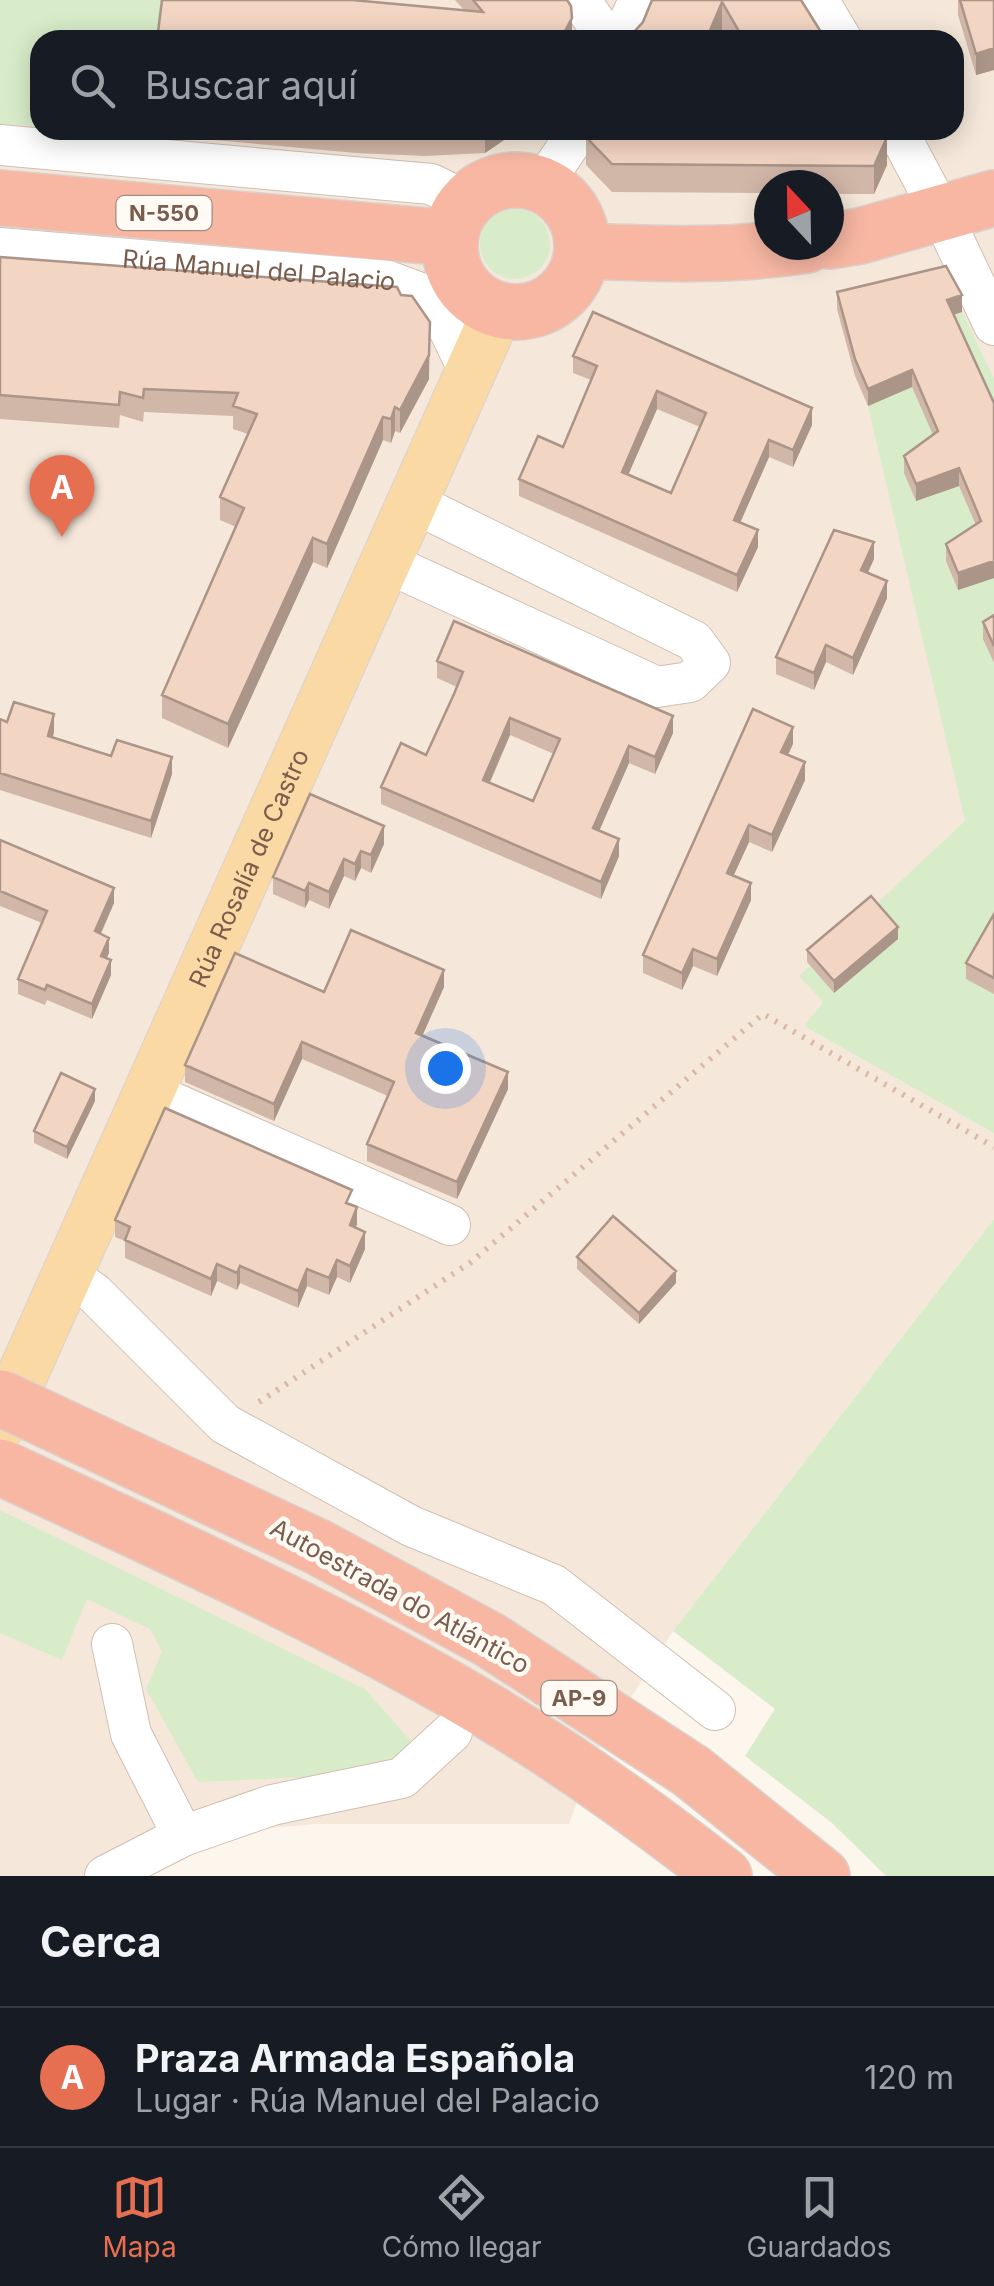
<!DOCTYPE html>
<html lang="es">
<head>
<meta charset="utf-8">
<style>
	body { margin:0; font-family:Inter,sans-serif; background:#20242c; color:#f1f3f6 }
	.compass { position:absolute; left:754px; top:170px; width:90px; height:90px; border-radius:50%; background:#171b24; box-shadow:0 5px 25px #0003; rotate:338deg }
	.you { position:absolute; left:445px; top:1068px; width:35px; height:35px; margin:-25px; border:8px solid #fff; border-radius:50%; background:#1a73e8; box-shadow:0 0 0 15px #1a73e833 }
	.badge { display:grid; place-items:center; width:65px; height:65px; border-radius:50%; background:#e76f51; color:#fff; font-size:32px; font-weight:700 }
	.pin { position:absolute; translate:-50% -82px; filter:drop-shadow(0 2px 5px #0008) }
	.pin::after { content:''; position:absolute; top:52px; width:35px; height:30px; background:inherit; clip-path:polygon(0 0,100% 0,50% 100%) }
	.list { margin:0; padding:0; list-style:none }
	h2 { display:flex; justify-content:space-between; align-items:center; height:130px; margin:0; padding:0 40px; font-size:42px }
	h2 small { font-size:32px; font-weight:400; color:#9ea1a6 }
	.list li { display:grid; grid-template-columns:65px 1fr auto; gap:30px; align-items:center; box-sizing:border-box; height:140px; padding:0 40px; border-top:2px solid #363941 }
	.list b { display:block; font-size:38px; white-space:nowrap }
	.list p { margin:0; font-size:32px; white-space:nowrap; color:#9ea1a6 }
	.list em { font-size:32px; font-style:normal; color:#9ea1a6 }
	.icon { flex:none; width:55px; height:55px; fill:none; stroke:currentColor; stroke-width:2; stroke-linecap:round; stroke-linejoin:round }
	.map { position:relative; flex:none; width:994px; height:1876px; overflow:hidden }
	.search { position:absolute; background:#171b24; box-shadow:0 5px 25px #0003; left:30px; right:30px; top:30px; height:110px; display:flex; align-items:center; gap:25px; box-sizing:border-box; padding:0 35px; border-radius:30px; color:#9ea1a6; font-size:38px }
	.sheet { height:270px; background:#171b24 }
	nav { display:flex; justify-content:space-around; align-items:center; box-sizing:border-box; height:140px; border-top:2px solid #363941; background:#171b24; font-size:28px; color:#9ea1a6 }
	nav a { display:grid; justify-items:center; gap:5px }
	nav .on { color:#e76f51 }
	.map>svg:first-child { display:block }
	.residential { fill:#f5e8da; fill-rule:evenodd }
	.green { fill:#d8ecc9 }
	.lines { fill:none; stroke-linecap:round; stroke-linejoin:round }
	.minor-casing { stroke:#d1beb0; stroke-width:42 }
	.major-casing { stroke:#dad1cd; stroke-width:52 }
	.highway-casing { stroke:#dad1cd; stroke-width:58 }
	.path { stroke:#d9b8a5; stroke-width:6; stroke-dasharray:2.5 8; stroke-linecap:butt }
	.minor { stroke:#fff; stroke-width:40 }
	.major { stroke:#fbd9a5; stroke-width:50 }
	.highway { stroke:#f7b7a3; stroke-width:55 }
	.highway-bridge-casing { stroke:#dad1cd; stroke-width:58; stroke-linecap:butt }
	.highway-bridge { stroke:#f7b7a3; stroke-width:55 }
	.wall { fill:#d1b7a8; fill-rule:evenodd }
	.shaded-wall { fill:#aa9588 }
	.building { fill:#f3d5c3; stroke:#aa9588; stroke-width:2.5; fill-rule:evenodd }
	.labels { text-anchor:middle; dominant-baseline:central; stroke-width:9; stroke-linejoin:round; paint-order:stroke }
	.shield { fill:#fffaf3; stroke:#a28b7f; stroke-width:2.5 }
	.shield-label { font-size:22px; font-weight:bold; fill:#7a5c4d }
	.street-label { font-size:25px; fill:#7a5c4d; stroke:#fffaf3 }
</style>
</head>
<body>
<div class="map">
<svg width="994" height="1876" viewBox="0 0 994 1876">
	<rect width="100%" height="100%" fill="#fdf6ec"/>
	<path class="residential" d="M0,0h994v1219l-321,412 -80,127 -24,66h-253l-133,12 -42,40h-141zM40,40h914v90h-914zM769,185h60v60h-60z"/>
	<path class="green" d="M0,0h179l-19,40h-120v86l-40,-2z
		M480 244a35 35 0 1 1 70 0a35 35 0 1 1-70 0Z
		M962,312l32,66v755l-190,-107 19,-24 -24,-26 166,-155 -97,-415 67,-85z
		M994,1219v657h-108l-54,-53 -87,-67 30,-47 -102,-78z
		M0,1510l365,179 50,57 -40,28 -177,8 -52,-93 16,-37 -12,-23 -63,-30 -25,61 -62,-27z"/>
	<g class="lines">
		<g class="minor-casing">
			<g id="minor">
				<path d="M580,0l28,40"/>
				<path d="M818,0l24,40"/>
				<path d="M621,40l18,-40"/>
				<path d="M897,130l44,83 53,112"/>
				<path d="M0,145l431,39 35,17"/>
				<path d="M542,185l37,-55"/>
				<path id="s1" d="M0,248l388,33 32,12 24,26 26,54"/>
				<path d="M385,562l272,125 33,-5 20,-19 -16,-22 -282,-139"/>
				<path d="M149,1092l301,133"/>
				<path d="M67,1274l27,19 131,131 186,102 143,59 161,125"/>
				<path d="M183,1836l89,-31 130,-27 50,-46"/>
				<path d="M105,1876l78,-40 -52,-102 -19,-90"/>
			</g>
		</g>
		<g class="major-casing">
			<g id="major">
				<path id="s2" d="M0,1425l498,-1115"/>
			</g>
		</g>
		<g class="highway-casing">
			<path id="highway" d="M450 246a66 66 0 1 1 132 0a66 66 0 1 1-132 0Z
				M0,198l450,40
				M829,241l31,-5 134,-38
				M582,251c76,3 149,6 225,-6
				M0,1467c156,73 313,143 462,229 91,52 179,115 262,180
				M318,1547l172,93 201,131 131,105"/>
		</g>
		<path class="path" d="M259,1402l212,-140 292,-248 231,133"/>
		<use href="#minor" class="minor"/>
		<use href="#major" class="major"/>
		<use href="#highway" class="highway"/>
		<g class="highway-bridge-casing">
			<path id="highway-bridge" d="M0,1398l318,149"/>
		</g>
		<use href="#highway-bridge" class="highway-bridge"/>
	</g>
	<path class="wall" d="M455,0h112l5,40 -108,-30z
		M652,0h149l25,40h-98l-6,-10 -4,10h-88l13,-18z
		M958,0h36v70l-18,5 -18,-60z
		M148,130h371l-34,23 -59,3 -70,-3 -208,-19z
		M586,137l301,28 -13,29h-45v-9h-60v8l-157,-1 -26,-27z
		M0,257l429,122 -29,54 -5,-2 -4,12 -8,-3 -56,128 -14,-6 -85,186 -66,-30v-23l74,-168 -16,-7v-23l28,-63 -15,-5v-13l-89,-4 -1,10 -23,-7 -1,13 -119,-9z
		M837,292l125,20 -8,2 40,89v175l-36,12 -12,-29v-17l30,-19 -17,-39 -43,15 -12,-28v-17l29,-21 -21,-48 -44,19 -13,-30 -18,-67z
		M573,356l239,69 -19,42 -24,-10 -29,65 18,25 -21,45 -218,-96v-17l44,-32 28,-67 -18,-7zM657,409l43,18 -29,66 -43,-18z
		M874,559l-7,14 20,25 -34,77 -27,-13 -12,28 -38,-16v-17z
		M994,615v48l-11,-24v-17z
		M437,661l236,72 -18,41 -26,-11 -30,68 20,25 -18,43 -220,-95v-17l45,-32 31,-68 -20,-9zM510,735l44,19 -21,47 -43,-18z
		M0,719l7,3 47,10 -1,5 119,37 -21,64 -151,-48z
		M793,744l-5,11 17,25 -33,72 -23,-10 -16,34 18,24 -34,76 -24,-10 -11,24 -39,-17v-18z
		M0,840l114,63 -13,31 8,19 -3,5 5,17 -19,44 -45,-19 -2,5 -27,-11v-15l24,-56 -42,-17z
		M384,844l-13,29 -10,-5 -6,13 -11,-5 -15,33 -20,-9 -4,8 -32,-14v-17z
		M994,914v80l-28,-15v-16z
		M898,939l-64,54 -27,-31v-12z
		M444,987l-22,49 86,53 -51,110 -90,-38v-17l21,-48 -86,-37 -28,62 -89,-39v-17l139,-73z
		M95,1101l-28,58 -33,-16v-12z
		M352,1205l5,19 -1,3 9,22 -15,34 -13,-6 -8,18 -22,-9 -9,22 -58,-25 -3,7 -20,-9 -6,15 -86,-38v-17l-10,-4v-17z
		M577,1257l99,26 -37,41 -62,-55z"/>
	<path class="shaded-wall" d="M722,2v28l-4,10h-12z
		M572,18v22h-12z
		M994,48v22l-18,5v-21z
		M487,130h32l-34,23v-22z
		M887,137v28l-13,29v-28z
		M962,295v17l-15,5v-17z
		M430,322l-1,57 -29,54v-23z
		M912,370v17l-44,19v-17z
		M657,391v18l-35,80v-17z
		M395,407v24l-4,12v-24z
		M812,408v17l-19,42v-17z
		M383,417v23l-56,128v-24z
		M769,440v17l-35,80v-17z
		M959,468v18l-43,15v-17z
		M758,530v17l-21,45v-17z
		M313,538v24l-85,186v-24z
		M874,542v17l-13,29v-18z
		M994,561v17l-36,12v-17z
		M887,581v17l-34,77v-17z
		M826,645v17l-12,28v-17z
		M54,714v18l-6,21v-17z
		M673,716v17l-18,41v-17z
		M510,718v17l-27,62v-17z
		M793,727v17l-12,25v-17z
		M629,746v17l-36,82v-17z
		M172,757v17l-21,64v-17z
		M805,762v18l-33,72v-17z
		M749,825v17l-22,48v-17z
		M384,826v18l-13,29v-18z
		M619,839v17l-18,43v-17z
		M361,851v17l-6,13v-17z
		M344,859v17l-15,33v-17z
		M309,883v17l-4,8v-17z
		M751,883v17l-34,76v-17z
		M114,888v15l-19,43v-15z
		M898,927v12l-64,54v-12z
		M109,938v15l-8,18v-15z
		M693,949v17l-11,24v-17z
		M111,960v15l-19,44v-15z
		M444,970v17l-28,63v-17z
		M302,1042v17l-28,62v-17z
		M508,1072v17l-51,110v-17z
		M95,1089v12l-28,58v-12z
		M357,1207v17l-7,18v-17z
		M365,1232v17l-15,34v-17z
		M337,1260v17l-8,18v-17z
		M217,1264v17l-6,15v-17z
		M240,1266v17l-3,7v-17z
		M307,1269v17l-9,22v-17z
		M676,1271v12l-37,41v-11z"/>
	<path class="building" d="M162,0h190l131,12 -10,-12h94l4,6 1,12 -12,22h-403z
		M652,0h149l25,40h-82l-22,-38 -16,38h-76l4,-8 9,-10z
		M960,0h34v48l-18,6z
		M342,130h145l-61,4z
		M589,130h293l5,7 -13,29 -262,-2 -26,-27z
		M0,257l397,30 4,8 11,1 18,26 -1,33 -29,55 -5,-3 -4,12 -8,-2 -56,127 -14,-6 -85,186 -66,-29 82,-187 -24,-11 37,-83 -24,-8 5,-13 -94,-4 -1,9 -23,-6 -1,13 -119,-10z
		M946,266l16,29 -15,5 47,103v158l-36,12 -12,-29 35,-23 -22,-53 -43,16 -12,-28 34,-25 -26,-61 -44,19 -13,-30 -18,-67z
		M593,312l219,96 -19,42 -24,-10 -35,80 24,10 -21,45 -218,-96 19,-43 25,11 34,-81 -24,-10zM657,391l49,22 -35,80 -49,-21z
		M834,530l40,12 -13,28 26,11 -34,77 -27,-13 -12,28 -38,-16z
		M994,615v31l-11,-24z
		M454,621l219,95 -18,41 -26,-11 -36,82 26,11 -18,43 -220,-95 20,-44 25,12 28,-61 9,-22 -26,-11zM510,718l50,21 -27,62 -50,-21z
		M14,702l40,12 -6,22 63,20 6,-16 55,17 -21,64 -151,-48v-54l7,3z
		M753,709l40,18 -12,25 24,10 -33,73 -23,-10 -22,48 24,10 -34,76 -24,-10 -11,24 -39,-18z
		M310,794l74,32 -13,29 -10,-4 -6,13 -11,-5 -15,33 -20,-9 -4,8 -32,-14z
		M0,840l114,48 -19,43 14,7 -8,18 10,4 -19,44 -45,-19 -2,5 -27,-11 29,-68 -47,-20z
		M871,896l27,31 -64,54 -27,-31z
		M994,914v64l-28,-15z
		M351,930l93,40 -28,63 92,39 -51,110 -90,-38 27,-62 -92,-40 -28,62 -89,-39 50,-112 89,39z
		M61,1073l34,16 -28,58 -33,-16z
		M165,1108l187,82 -6,13 11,4 -7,18 15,7 -15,34 -13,-6 -8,18 -22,-9 -9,22 -58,-25 -3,7 -20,-9 -6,15 -86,-39 5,-13 -15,-7z
		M613,1216l63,55 -37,42 -62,-56z"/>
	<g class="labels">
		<g class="shield">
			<rect x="116.5" y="196" width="95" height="34" rx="8"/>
			<rect x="541.5" y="1681" width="75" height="34" rx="8"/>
		</g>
		<g class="shield-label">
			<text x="164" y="213">N-550</text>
			<text x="579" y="1698">AP-9</text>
		</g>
		<g class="street-label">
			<text stroke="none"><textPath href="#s1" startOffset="260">Rúa Manuel del Palacio</textPath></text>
			<text stroke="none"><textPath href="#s2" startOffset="610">Rúa Rosalía de Castro</textPath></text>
			<text transform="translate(400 1596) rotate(29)">Autoestrada do Atlántico</text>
		</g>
	</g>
</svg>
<svg class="compass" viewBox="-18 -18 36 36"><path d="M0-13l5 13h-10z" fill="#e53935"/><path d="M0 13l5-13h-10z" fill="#9ea1a6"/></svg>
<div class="you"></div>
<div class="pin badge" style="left:62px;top:537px">A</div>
<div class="search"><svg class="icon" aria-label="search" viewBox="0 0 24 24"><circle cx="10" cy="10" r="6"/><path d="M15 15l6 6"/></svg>Buscar aquí</div>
</div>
<section class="sheet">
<h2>Cerca<small></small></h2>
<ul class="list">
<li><span class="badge">A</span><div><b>Praza Armada Española</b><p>Lugar · Rúa Manuel del Palacio</p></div><em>120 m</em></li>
</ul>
</section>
<nav>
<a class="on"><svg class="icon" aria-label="map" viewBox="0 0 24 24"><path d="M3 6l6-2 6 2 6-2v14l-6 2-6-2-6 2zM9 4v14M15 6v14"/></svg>Mapa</a>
<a><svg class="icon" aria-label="directions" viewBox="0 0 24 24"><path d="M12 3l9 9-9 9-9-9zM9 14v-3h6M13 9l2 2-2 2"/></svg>Cómo llegar</a>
<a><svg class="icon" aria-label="saved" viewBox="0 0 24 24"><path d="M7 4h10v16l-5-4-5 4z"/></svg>Guardados</a>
</nav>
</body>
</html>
